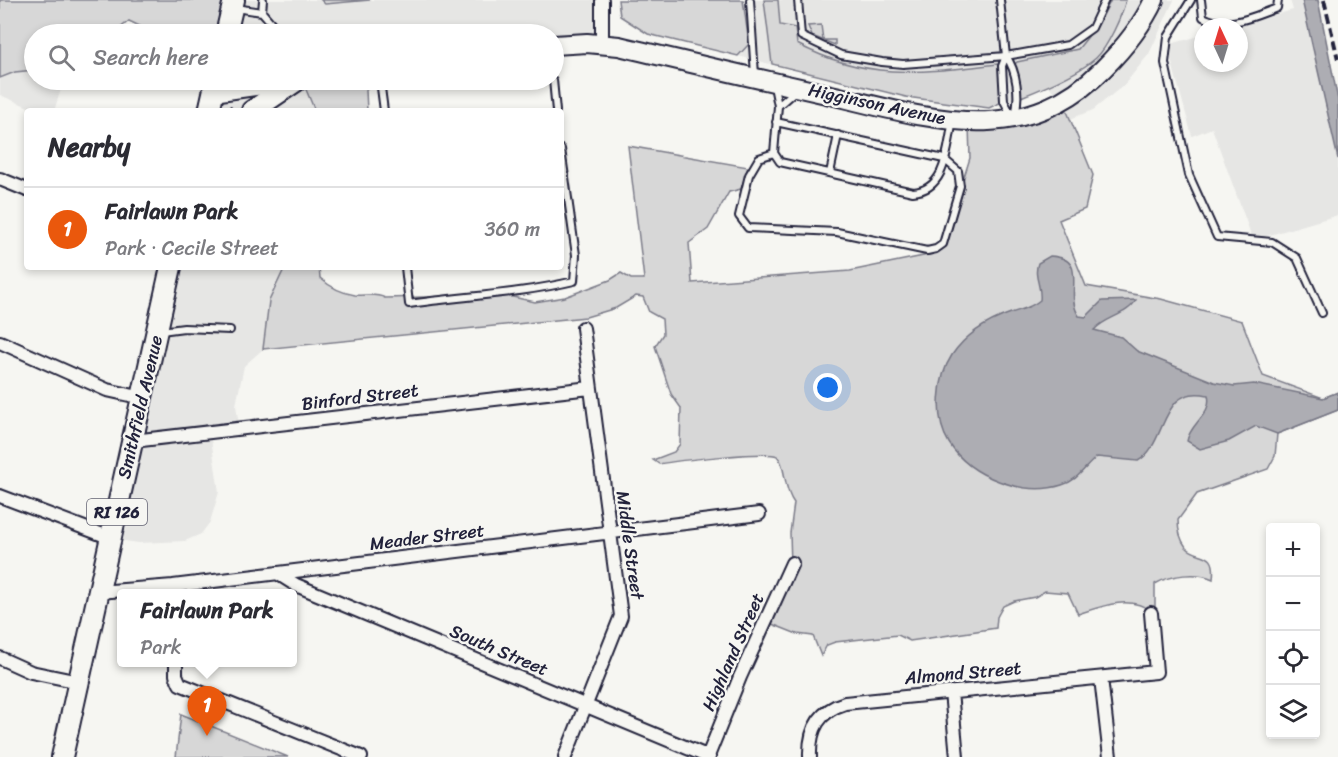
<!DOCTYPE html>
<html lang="en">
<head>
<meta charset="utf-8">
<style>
	body { margin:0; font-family:Sriracha,sans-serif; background:#f7f7f7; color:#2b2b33 }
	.controls { position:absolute; right:18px; bottom:18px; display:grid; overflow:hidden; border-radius:6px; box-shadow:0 3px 9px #0003 }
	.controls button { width:54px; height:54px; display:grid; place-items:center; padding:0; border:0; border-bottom:2px solid #e1e1e2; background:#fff; color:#2b2b33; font:30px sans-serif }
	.compass { position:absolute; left:1194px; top:18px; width:54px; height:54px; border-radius:50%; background:#fff; box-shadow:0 3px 9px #0003; rotate:356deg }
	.you { position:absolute; left:828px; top:388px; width:21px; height:21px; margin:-15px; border:4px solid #fff; border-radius:50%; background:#1a73e8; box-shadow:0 0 0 9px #1a73e833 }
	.badge { display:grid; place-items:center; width:39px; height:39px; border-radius:50%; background:#ea580c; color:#fff; font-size:20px; font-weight:700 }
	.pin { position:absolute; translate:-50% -50px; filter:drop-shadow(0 2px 3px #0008) }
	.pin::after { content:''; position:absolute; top:32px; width:21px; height:18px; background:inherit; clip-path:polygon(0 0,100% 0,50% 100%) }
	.popup { position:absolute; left:117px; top:589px; width:180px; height:78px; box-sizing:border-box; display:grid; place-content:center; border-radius:6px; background:#fff; filter:drop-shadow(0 2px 4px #0005); font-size:20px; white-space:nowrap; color:#7c7c81 }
	.popup b { font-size:22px; color:#2b2b33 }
	.popup::after { content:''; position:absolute; left:50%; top:100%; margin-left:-12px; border:12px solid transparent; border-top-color:#fff }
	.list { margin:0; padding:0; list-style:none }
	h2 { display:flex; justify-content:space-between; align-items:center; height:78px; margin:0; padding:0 24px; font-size:26px }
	h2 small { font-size:20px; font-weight:400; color:#7c7c81 }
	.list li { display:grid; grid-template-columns:39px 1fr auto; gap:18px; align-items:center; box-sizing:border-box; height:84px; padding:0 24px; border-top:2px solid #e1e1e2 }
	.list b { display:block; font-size:22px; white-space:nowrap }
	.list p { margin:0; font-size:20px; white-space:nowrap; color:#7c7c81 }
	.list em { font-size:20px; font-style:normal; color:#7c7c81 }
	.icon { flex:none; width:33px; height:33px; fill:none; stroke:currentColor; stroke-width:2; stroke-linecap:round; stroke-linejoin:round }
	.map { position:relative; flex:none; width:1338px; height:757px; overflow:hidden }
	.search { position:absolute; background:#fff; box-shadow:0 3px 9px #0003; left:24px; top:24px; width:540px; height:66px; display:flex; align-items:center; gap:15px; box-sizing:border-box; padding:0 21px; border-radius:33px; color:#7c7c81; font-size:22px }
	.panel { position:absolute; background:#fff; box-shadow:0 3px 9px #0003; left:24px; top:108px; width:540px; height:162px; border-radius:6px }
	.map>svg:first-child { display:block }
	.built { fill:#e6e6e4 }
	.green { fill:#d7d7d7; stroke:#7c7c89; stroke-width:1.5 }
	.water { fill:#adadb3; stroke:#757583; stroke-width:1.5 }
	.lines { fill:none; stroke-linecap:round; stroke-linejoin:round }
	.lane-casing { stroke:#22223b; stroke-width:10 }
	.street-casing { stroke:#22223b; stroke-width:16 }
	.secondary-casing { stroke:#22223b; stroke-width:22 }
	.primary-casing { stroke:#22223b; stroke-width:24 }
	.path { stroke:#22223b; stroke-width:2; stroke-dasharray:6 4.5; stroke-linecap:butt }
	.lane { stroke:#f6f6f2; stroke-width:6 }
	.street { stroke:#f6f6f2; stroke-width:12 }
	.secondary { stroke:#f6f6f2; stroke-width:18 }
	.primary { stroke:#f6f6f2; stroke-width:20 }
	.rail { stroke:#22223b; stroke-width:4; stroke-dasharray:9 4.5; stroke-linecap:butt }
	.labels { text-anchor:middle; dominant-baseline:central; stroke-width:5; stroke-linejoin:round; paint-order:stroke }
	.shield { fill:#f6f6f2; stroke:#626272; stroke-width:1.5 }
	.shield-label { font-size:16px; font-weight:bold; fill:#22223b }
	.street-label { font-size:18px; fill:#22223b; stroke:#f6f6f2 }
</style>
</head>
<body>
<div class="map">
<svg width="1338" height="757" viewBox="0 0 1338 757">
	<rect width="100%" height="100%" fill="#f6f6f2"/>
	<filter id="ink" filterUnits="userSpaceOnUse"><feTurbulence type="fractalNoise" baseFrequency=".0167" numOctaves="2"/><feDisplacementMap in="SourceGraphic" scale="12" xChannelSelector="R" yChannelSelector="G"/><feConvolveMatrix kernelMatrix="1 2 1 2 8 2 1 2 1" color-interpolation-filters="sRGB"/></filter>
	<g filter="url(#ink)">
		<path class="built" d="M0,0l34,34v46h30l-10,31h-16l-38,-16z
			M233,0h369v44l-48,2v-12h-323z
			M618,0h556l-25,54 -25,31 -31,25 -23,9 -6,-15 -15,-18 -60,22 -83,-11 -258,-63z
			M1290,0h12l36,159v56l-85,25 -41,-112 -20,8 -25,-91 36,-10v28h36v-36h-7l61,-17z
			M225,80h76l14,31h-107z
			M172,267h113l-16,34 -6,48 -19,17 -8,39 4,28 -29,6 8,53 -9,30 -9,12 -16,7 -46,2 -28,-4z"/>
		<path class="green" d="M0,0h233l-2,34h-75l-27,-13 -16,13h-79v36l-19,2 -15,6z
			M321,0h49l-45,4z
			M618,0h125l6,44 -11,12 -90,-22 -28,-18z
			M764,0h14l2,25 15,3 2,16c71,37 124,29 200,20l5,2 2,35 -15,7 -83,-11 -134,-33z
			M1111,0h15c-4,15 -18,47 -30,58 -18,16 -52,30 -75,39l-4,-2 -4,-29 4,-4 61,-13 21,-26z
			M821,25l2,15h12v5l-23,-9 -4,-10z
			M302,80h71l-7,10 1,21h-52z
			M1064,104l29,71 -8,34 -26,11 27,66 75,13 81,22 21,55 60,22 15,-6v18l-61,24 -2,22 -7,13 -71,25 -19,26c0,9 2,19 8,27 12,13 31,1 27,32 -16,-8 -43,-4 -58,5v22l-4,5c-21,-16 -49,-5 -73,3l-10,-21 -23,-2 -10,6 -21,4 -11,5 -6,11 -1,11 -86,13 -12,-6 -63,7 -8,3 -6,11 -8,-20 -16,-2 -30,-12 24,-57 -1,-32 4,-30c-11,-14 -8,-39 -17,-47 -8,-6 -103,5 -118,8l-6,-4 21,-8 6,-8 1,-36 -10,-14 -16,-48 8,-12 -1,-15 -13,-7 -6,-15 -7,-1 -20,12 -30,9 -323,32 6,-48 16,-34h34l1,11c9,8 22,15 35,17 10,1 21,-2 30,3l119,-3 31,7 30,-5 45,-17 11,-7 10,6h13l-16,-133 120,21 -7,22 -12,3 -21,37 -19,14 3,40 158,-12 83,-17 10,-10 27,-86 -1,-33z
			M181,714l107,43h-112z"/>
		<path class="water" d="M1302,0h16l20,100v59z
			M1050,256c41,2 13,37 29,60l7,1 16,-16 34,-1c-8,15 -31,17 -42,30l27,7 16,14 77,31 20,4 20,-2 69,14 15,-6v18l-61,24 -21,-8 -27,15 -29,8 -13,-8c3,-18 26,-27 21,-46 -49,-11 -40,49 -70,66l-41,-4c-13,10 -18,23 -35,28 -38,12 -92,-8 -113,-42 -15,-24 -12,-65 3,-88 14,-21 36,-34 59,-42 11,-4 20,-5 29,-13 2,-14 -7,-23 -2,-37z"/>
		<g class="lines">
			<g class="lane-casing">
				<path id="lane" d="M263,0l-1,12 19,22
					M750,0l5,75
					M798,0l3,36 40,19 41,7 21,2 103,-8 62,-11 24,-17 13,-28
					M1000,0l6,56 -4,10 2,35 8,15
					M1191,0l-23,37 -3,26 24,112 28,62 55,5 25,16 25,55
					M1201,0l2,17c25,13 49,0 74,-9l1,-8
					M235,8l27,4
					M1006,56c11,15 14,41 9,59
					M380,80l4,31
					M553,80l3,31
					M774,86l4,20 -4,47 6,9 133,30c34,-2 34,-45 40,-71
					M778,106l17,-15
					M774,153l-15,5 -10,17 -10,41 9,12 89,4 90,19 9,-2 7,-5 17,-58 -2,-15 -14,-12 -168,-37
					M830,173l8,-38
					M405,267l4,37c55,-8 111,-10 165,-23l2,-26 -15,-106
					M161,331l23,-3 46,2"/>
			</g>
			<g class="street-casing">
				<path id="street" d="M602,44v-44
					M0,179l27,11
					M0,342l107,48 36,8
					M133,441l457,-53
					M0,496l111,42
					M277,573l19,12 413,172
					M99,592l74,-6 586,-72
					M0,658l31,14 48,10
					M176,662v13l4,9 181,73
					M1101,678l9,79
					M951,692l6,65
					M708,756l32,-79 52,-114
					M565,757l56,-141 -38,-288
					M810,757c-1,-28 9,-46 35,-54l311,-31 -5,-59"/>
			</g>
			<g class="secondary-casing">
				<path id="secondary" d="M554,45l33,-2 32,3c68,16 135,32 203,47 101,23 198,60 281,-24 20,-20 39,-43 51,-69
					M213,92l85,-12"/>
			</g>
			<g class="primary-casing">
				<path id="primary" d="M226,34l8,-34
					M209,111l7,-31
					M252,111l44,-30
					M62,757l109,-490"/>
			</g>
			<path class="path" d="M229,111l2,-6"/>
			<use href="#lane" class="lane"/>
			<use href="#street" class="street"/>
			<use href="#secondary" class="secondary"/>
			<use href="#primary" class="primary"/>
			<path class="rail" d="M1324,0l14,59"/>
		</g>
	</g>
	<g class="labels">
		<rect class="shield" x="87" y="499" width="60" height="26" rx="4.5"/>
		<g class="shield-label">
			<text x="117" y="512">RI 126</text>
		</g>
		<g class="street-label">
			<text transform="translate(877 104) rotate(12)">Higginson Avenue</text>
			<text transform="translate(360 397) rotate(-7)">Binford Street</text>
			<text transform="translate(140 407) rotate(-77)">Smithfield Avenue</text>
			<text transform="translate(427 537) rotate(-7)">Meader Street</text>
			<text transform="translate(630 545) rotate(82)">Middle Street</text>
			<text transform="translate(499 650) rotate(23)">South Street</text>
			<text transform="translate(733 652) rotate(-66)">Highland Street</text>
			<text transform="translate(963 673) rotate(-5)">Almond Street</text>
		</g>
	</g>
</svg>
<div class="controls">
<button>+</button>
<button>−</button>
<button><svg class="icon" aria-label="locate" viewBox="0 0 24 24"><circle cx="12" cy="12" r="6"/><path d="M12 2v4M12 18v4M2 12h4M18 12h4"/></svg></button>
<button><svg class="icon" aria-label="layers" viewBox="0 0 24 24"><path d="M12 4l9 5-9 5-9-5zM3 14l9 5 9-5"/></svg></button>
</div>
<svg class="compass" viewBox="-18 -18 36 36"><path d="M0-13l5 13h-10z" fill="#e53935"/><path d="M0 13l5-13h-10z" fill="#7c7c81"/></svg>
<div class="you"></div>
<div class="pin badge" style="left:207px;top:736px">1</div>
<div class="popup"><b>Fairlawn Park</b>Park</div>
<div class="search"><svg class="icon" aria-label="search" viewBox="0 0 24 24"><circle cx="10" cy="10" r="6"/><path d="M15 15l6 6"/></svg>Search here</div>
<section class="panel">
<h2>Nearby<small></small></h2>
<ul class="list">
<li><span class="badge">1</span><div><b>Fairlawn Park</b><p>Park · Cecile Street</p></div><em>360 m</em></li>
</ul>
</section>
</div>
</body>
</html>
